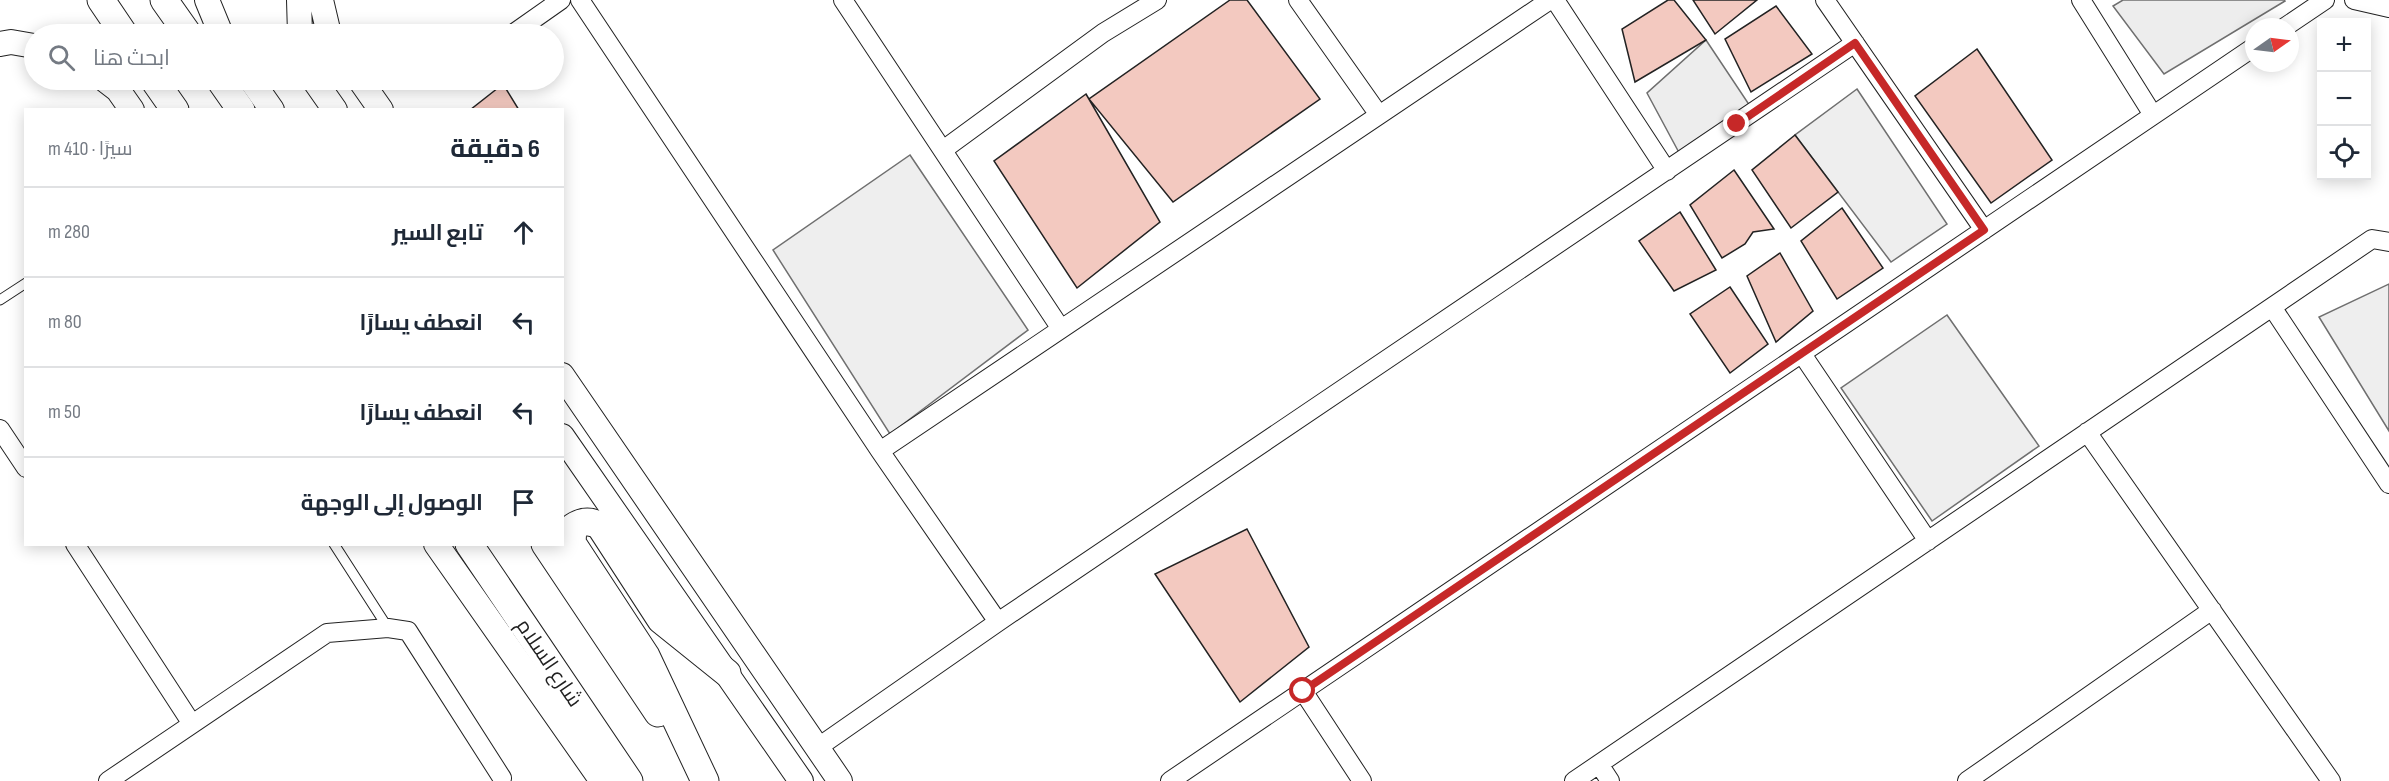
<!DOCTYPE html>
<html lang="ar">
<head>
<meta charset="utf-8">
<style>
	body { margin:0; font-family:"Sofia Sans Condensed",Cairo,sans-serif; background:#f2f2f3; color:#1f2937; direction:rtl }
	.controls { position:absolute; right:18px; top:18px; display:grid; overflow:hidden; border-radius:0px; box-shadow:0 3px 15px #0003 }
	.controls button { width:54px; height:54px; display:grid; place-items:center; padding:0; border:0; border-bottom:2px solid #e0e1e3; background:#fff; color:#1f2937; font:30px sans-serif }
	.compass { position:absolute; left:2245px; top:18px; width:54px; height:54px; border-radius:50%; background:#fff; box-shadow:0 3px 15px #0003; rotate:76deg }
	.stop { position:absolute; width:18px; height:18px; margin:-14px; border:4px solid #c62828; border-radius:50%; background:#fff }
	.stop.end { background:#c62828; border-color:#fff; box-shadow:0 2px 6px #0008 }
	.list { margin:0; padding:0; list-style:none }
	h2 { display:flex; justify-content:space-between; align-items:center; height:78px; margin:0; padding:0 24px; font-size:26px }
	h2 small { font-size:20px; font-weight:400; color:#747a83 }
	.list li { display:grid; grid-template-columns:39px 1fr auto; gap:18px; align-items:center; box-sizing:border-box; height:90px; padding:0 24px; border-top:2px solid #e0e1e3 }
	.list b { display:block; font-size:22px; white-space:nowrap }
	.list em { font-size:20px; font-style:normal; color:#747a83 }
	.icon { flex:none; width:33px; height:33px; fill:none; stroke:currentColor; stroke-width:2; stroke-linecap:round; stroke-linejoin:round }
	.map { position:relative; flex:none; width:2389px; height:781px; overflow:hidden; direction:ltr }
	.search { position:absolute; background:#fff; box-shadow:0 3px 15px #0003; left:24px; top:24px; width:540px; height:66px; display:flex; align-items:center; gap:15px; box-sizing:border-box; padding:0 21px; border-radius:33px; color:#747a83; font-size:22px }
	.panel { position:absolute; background:#fff; box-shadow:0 3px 15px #0003; left:24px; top:108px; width:540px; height:438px; border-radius:0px; direction:rtl }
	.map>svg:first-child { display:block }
	.green { fill:#eee; stroke:#6f6f6f; stroke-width:1.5 }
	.parking { fill:#ededed; stroke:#6f6f6f; stroke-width:1.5 }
	.building { fill:#f3c9c0; stroke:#222; stroke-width:1.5 }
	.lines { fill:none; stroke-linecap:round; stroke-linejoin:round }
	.lane-casing { stroke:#222; stroke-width:11 }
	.street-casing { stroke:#222; stroke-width:20 }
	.secondary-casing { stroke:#222; stroke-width:26 }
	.primary-casing { stroke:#222; stroke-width:29 }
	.lane { stroke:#fff; stroke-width:9 }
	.street { stroke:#fff; stroke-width:18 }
	.secondary { stroke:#fff; stroke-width:24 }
	.primary { stroke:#fff; stroke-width:27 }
	.route { stroke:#c62828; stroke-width:8 }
	.labels { text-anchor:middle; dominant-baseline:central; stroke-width:4.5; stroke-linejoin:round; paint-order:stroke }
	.street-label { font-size:21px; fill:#222; stroke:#fff }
</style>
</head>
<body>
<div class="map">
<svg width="2389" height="781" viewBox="0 0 2389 781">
	<rect width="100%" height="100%" fill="#fff"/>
	<path class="green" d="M1857,89l90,135 -56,38 -96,-127z
		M910,155l118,175 -138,104 -117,-184z
		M2389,284v147l-70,-114z
		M1947,315l92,131 -107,75 -91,-133z"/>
	<path class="parking" d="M2123,0h161l1,1 -121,73 -51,-68z
		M1706,40l48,72 -71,48 -36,-67z"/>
	<path class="building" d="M1230,0h17l73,99 -147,103 -84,-103z
		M1668,0h6l32,40 -71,42 -13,-53z
		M1693,0h64l-42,34z
		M1776,6l36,48 -61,38 -26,-53z
		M1977,49l75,111 -61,43 -76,-107z
		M503,84l16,26h-49z
		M1086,94l74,128 -83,66 -83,-127z
		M1795,135l43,57 -47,36 -39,-58z
		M1734,170l40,59 -21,3 -8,12 -23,14 -32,-53z
		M1842,208l41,60 -46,31 -36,-58z
		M1680,212l36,58 -42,21 -35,-50z
		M1780,253l33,58 -37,31 -29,-66z
		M1730,287l38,57 -38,29 -40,-59z
		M1247,529l62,118 -69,55 -85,-128z"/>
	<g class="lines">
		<g class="lane-casing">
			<path id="lane" d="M0,300l26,-17
				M334,544l54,84"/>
		</g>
		<g class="street-casing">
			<path id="street" d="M580,0l300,451 118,171
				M843,0l218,329
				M1298,0l81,115
				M1555,0l112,171
				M1825,0l159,230
				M2081,0l72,115
				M2354,0l35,8
				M2285,27l40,-27
				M514,33l47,-33
				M943,150l160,-117 54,-33
				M2272,307l117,177
				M1802,354l126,187
				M0,429l26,39
				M2087,432l244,349
				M880,451l670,-451
				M75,544l117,180
				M1303,691l59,90
				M817,748l181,-126 857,-579
				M1599,764l11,17
				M108,781l219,-148 61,-5 20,3 94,147
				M1170,781l1084,-734
				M1574,781l798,-542 17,3
				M1967,781l245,-171"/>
		</g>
		<g class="secondary-casing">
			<path id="secondary" d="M207,0l14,34
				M299,0l1,34
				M321,0l8,34
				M0,44l11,-2 23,4
				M105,80l13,10 14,20
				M251,80l21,30
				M314,80l21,30
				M360,80l21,30
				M562,375l278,406
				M562,436l239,345
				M436,544l166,237"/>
		</g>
		<g class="primary-casing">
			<path id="primary" d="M101,0l23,34
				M164,0l24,34
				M154,80l21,30
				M220,80l21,30
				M469,544l160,237
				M545,544l113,169
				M705,781l-59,-125 -74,-113 1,-16c9,-6 17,-7 27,-1l61,94 66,53"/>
		</g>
		<use href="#lane" class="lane"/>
		<use href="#street" class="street"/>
		<use href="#secondary" class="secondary"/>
		<use href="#primary" class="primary"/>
	</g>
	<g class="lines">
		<path class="route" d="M1303,691l681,-461 -129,-187 -118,81"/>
	</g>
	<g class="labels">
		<g class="street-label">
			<text transform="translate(549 663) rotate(56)">شارع السلام</text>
		</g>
	</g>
</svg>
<div class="controls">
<button>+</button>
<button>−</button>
<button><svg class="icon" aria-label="locate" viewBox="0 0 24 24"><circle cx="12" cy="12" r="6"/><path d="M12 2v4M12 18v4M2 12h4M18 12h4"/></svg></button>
</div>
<svg class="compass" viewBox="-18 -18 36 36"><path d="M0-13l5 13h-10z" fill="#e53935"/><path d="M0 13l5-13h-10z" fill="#747a83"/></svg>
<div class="stop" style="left:1303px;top:691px"></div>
<div class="stop end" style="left:1737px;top:124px"></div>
<div class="search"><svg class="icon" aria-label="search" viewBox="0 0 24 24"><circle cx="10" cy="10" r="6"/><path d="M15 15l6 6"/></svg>ابحث هنا</div>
<section class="panel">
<h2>6 دقيقة<small>سيرًا · 410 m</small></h2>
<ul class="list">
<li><svg class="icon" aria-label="ahead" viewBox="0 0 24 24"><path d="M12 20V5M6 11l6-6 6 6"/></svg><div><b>تابع السير</b></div><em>280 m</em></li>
<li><svg class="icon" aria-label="left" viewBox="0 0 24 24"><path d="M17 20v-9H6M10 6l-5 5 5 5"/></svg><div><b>انعطف يسارًا</b></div><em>80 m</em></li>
<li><svg class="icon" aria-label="left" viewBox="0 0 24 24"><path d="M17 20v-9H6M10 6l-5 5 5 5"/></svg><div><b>انعطف يسارًا</b></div><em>50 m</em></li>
<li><svg class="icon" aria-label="arrive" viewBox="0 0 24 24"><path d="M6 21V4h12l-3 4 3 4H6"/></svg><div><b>الوصول إلى الوجهة</b></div></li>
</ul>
</section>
</div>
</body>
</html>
